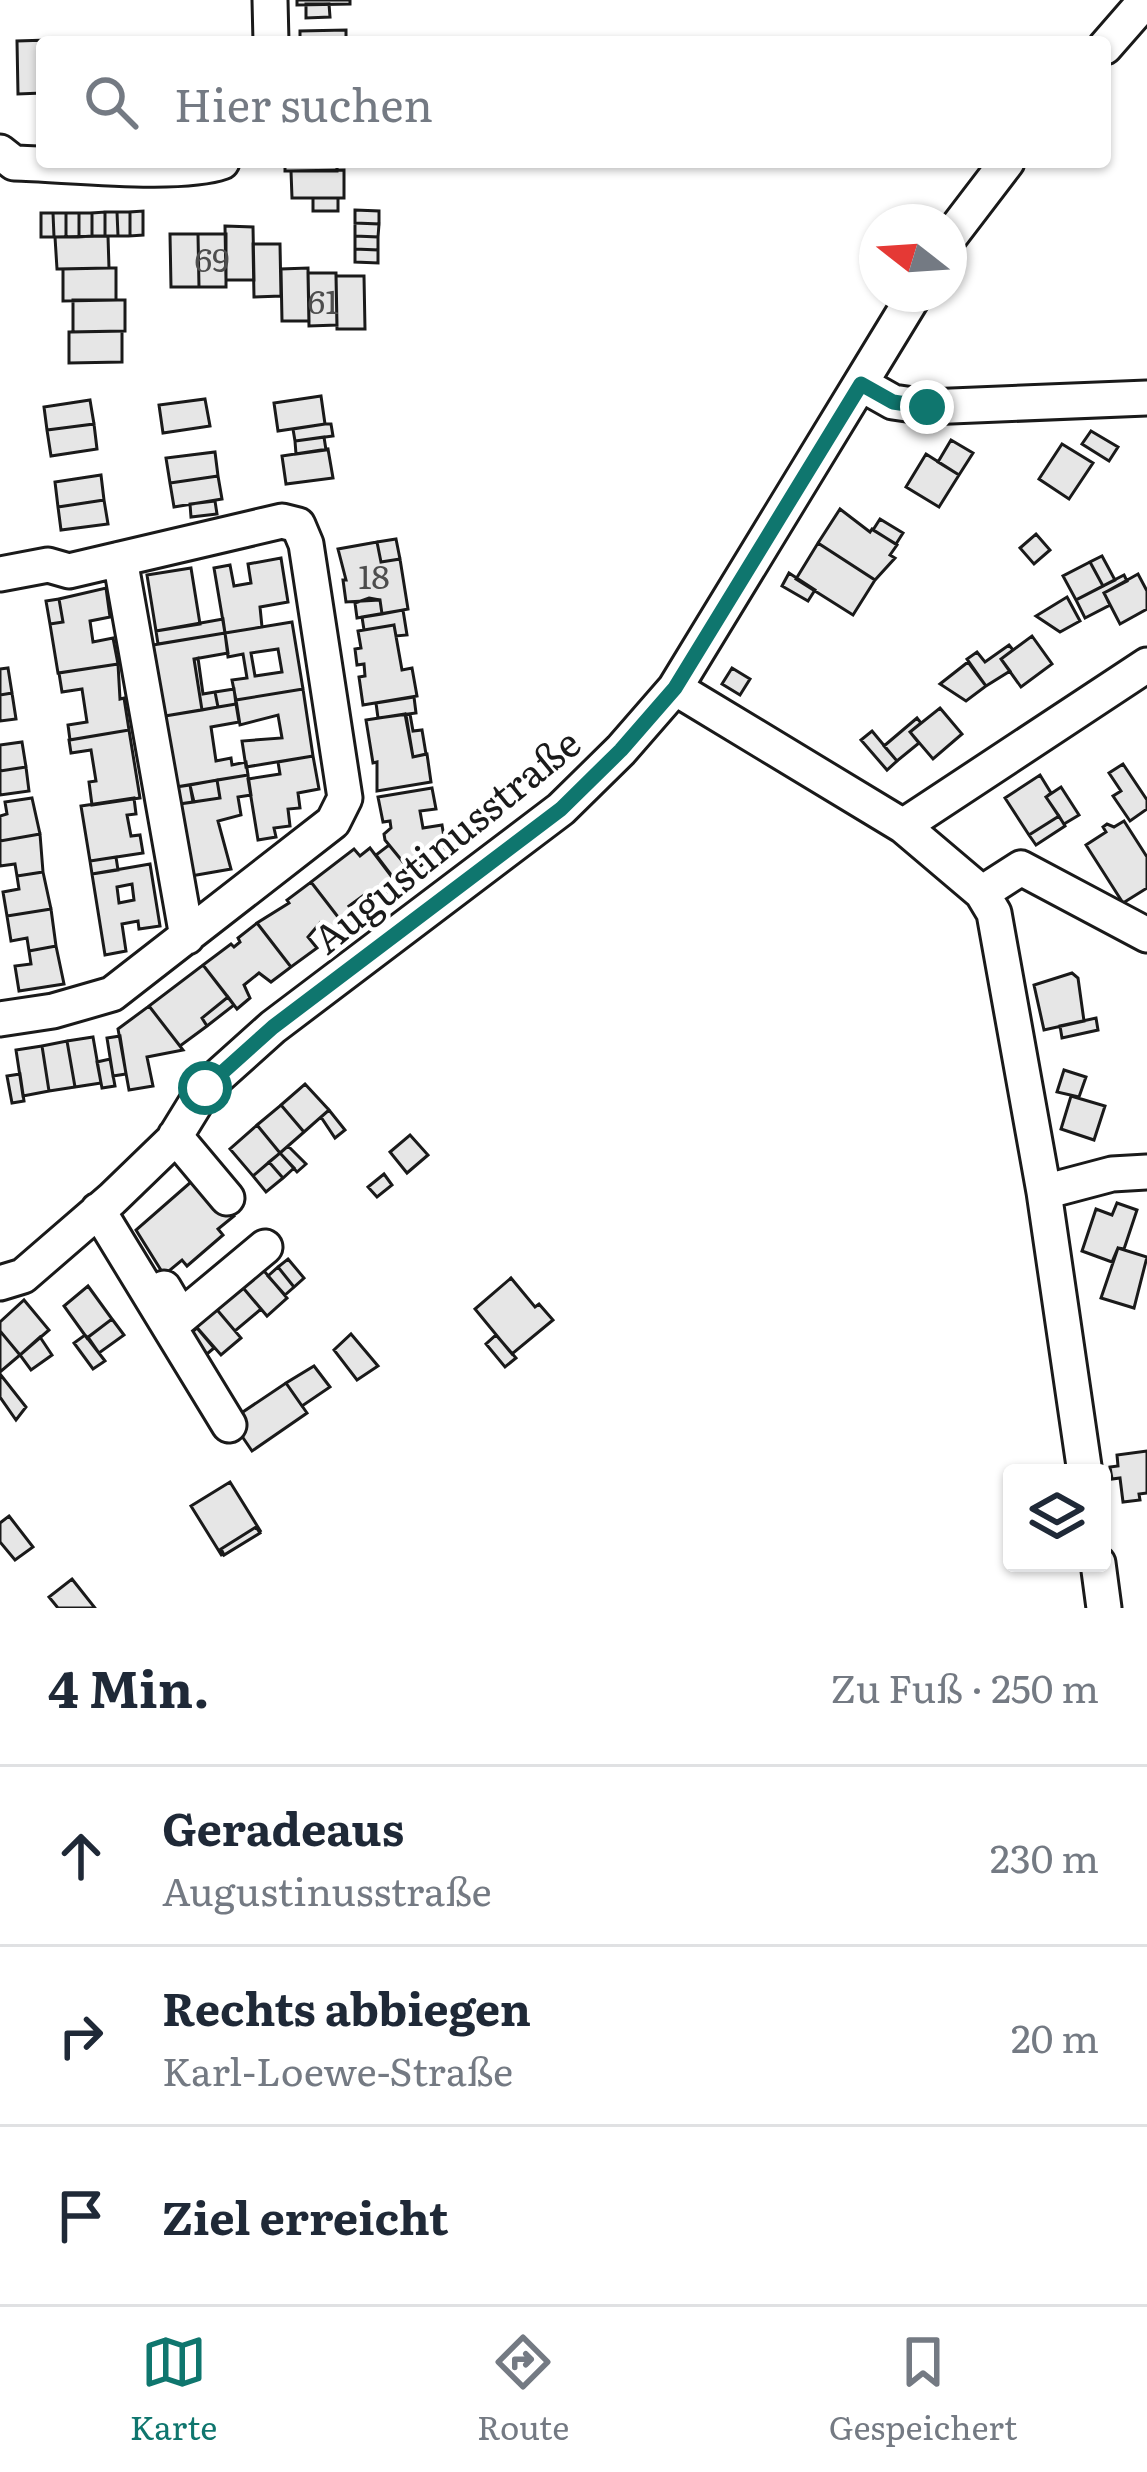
<!DOCTYPE html>
<html lang="de">
<head>
<meta charset="utf-8">
<style>
	body { margin:0; font-family:Literata,serif; background:#f6f6f7; color:#1f2937 }
	.controls { position:absolute; right:36px; bottom:36px; display:grid; overflow:hidden; border-radius:12px; box-shadow:0 3px 9px #0004 }
	.controls button { width:108px; height:108px; display:grid; place-items:center; padding:0; border:0; border-bottom:3px solid #e0e1e3; background:#fff; color:#1f2937; font:60px sans-serif }
	.compass { position:absolute; left:859px; top:204px; width:108px; height:108px; border-radius:50%; background:#fff; box-shadow:0 3px 9px #0004; rotate:287deg }
	.stop { position:absolute; width:36px; height:36px; margin:-27px; border:9px solid #0f766e; border-radius:50%; background:#fff }
	.stop.end { background:#0f766e; border-color:#fff; box-shadow:0 3px 12px #0008 }
	.list { margin:0; padding:0; list-style:none }
	h2 { display:flex; justify-content:space-between; align-items:center; height:156px; margin:0; padding:0 48px; font-size:51px }
	h2 small { font-size:39px; font-weight:400; color:#747a83 }
	.list li { display:grid; grid-template-columns:78px 1fr auto; gap:36px; align-items:center; box-sizing:border-box; height:180px; padding:0 48px; border-top:3px solid #e0e1e3 }
	.list b { display:block; font-size:45px; white-space:nowrap }
	.list p { margin:0; font-size:39px; white-space:nowrap; color:#747a83 }
	.list em { font-size:39px; font-style:normal; color:#747a83 }
	.icon { flex:none; width:66px; height:66px; fill:none; stroke:currentColor; stroke-width:2; stroke-linecap:round; stroke-linejoin:round }
	.map { position:relative; flex:none; width:1147px; height:1608px; overflow:hidden }
	.search { position:absolute; background:#fff; box-shadow:0 3px 9px #0004; left:36px; right:36px; top:36px; height:132px; display:flex; align-items:center; gap:30px; box-sizing:border-box; padding:0 42px; border-radius:12px; color:#747a83; font-size:45px }
	.sheet { height:696px; background:#fff }
	nav { display:flex; justify-content:space-around; align-items:center; box-sizing:border-box; height:168px; border-top:3px solid #e0e1e3; background:#fff; font-size:33px; color:#747a83 }
	nav a { display:grid; justify-items:center; gap:6px }
	nav .on { color:#0f766e }
	.map>svg:first-child { display:block }
	.building { fill:#e6e6e6; stroke:#1a1a1a; stroke-width:3; fill-rule:evenodd }
	.lines { fill:none; stroke-linecap:round; stroke-linejoin:round }
	.minor-casing { stroke:#1a1a1a; stroke-width:39 }
	.minor { stroke:#fff; stroke-width:33 }
	.route { stroke:#0f766e; stroke-width:15 }
	.labels { text-anchor:middle; dominant-baseline:central; stroke-width:9; stroke-linejoin:round; paint-order:stroke }
	.number-label { font-size:33px; fill:#4d4d4d }
	.street-label { font-size:39px; fill:#1a1a1a; stroke:#fff }
</style>
</head>
<body>
<div class="map">
<svg width="1147" height="1608" viewBox="0 0 1147 1608">
	<rect width="100%" height="100%" fill="#fff"/>
	<path class="building" d="M297,0h53v4l-53,1z
		M306,4h23l1,13 -24,1z
		M346,30v12h-46v-11z
		M49,40l-7,2v51l-24,1 -1,-53z
		M285,162h52v9h-52z
		M344,170v28h-52l-1,-27z
		M313,198h25v13h-25z
		M355,210l24,1v13l-24,-1z
		M143,211v24l-13,1v-24z
		M105,212h12l1,24h-13z
		M105,212v24h-13v-23z
		M117,212h13v24h-12z
		M41,213h12l1,24h-13z
		M53,213h13v24h-12z
		M66,213h13v24h-13z
		M79,213h13v23l-13,1z
		M355,223l24,1 -1,13 -23,-1z
		M225,226l28,1 1,53h-28z
		M170,234h28l1,53h-28z
		M198,234h28v53h-27z
		M108,236l1,32 -52,1 -2,-32z
		M355,236l23,1v13l-23,-1z
		M253,244h27l1,52 -27,1z
		M355,249l23,1v13l-23,-1z
		M109,268h7v32l-53,1v-32z
		M308,268l1,53h-27l-1,-52z
		M308,273h28l1,52 -28,1z
		M336,276h28l1,53h-28z
		M73,300h52v31l-52,1z
		M122,331v31l-53,1v-31z
		M321,396l4,28 -47,7 -4,-28z
		M205,399l5,27 -47,7 -4,-28z
		M90,400l4,24 -47,6 -3,-23z
		M94,424l3,25 -46,7 -4,-26z
		M325,424h6l2,12 -38,5 -2,-12z
		M1091,431l27,16 -9,14 -27,-17z
		M324,437l2,13 -30,4 -1,-13z
		M951,440l22,13 -14,22 -21,-13z
		M1062,444l31,19 -24,36 -30,-20z
		M328,449l5,29 -47,6 -4,-28z
		M215,452l3,24 -48,7 -4,-25z
		M926,454l33,21 -20,32 -33,-20z
		M101,475l3,25 -46,7 -3,-25z
		M218,476l4,23 -48,8 -4,-24z
		M104,500l4,24 -47,6 -3,-23z
		M215,501l2,13 -26,3 -1,-13z
		M840,509l30,23 2,-3 25,16 -7,10 5,3 -20,22 -57,-37z
		M880,519l23,14 -7,11 -23,-14z
		M1036,534l14,16 -16,14 -14,-16z
		M396,539l4,20 -19,3 -4,-20z
		M377,542l4,20 19,-3 8,50 -26,5 -2,-14 -34,2 -3,-22h3l-8,-31z
		M818,543l57,37 -22,35 -57,-36z
		M1102,556l13,24 -12,6 -13,-24z
		M281,558l7,44 -28,5 2,20 -37,6 -11,-65 16,-3 4,21 17,-3 -3,-19z
		M1090,562l13,24 -27,14 -13,-24z
		M191,568l9,56 -44,7 -9,-56z
		M789,573l26,17 -7,11 -26,-15z
		M1138,574l9,17v18l-27,15 -16,-31z
		M1124,575l3,6 -23,12 6,12 -25,13 -9,-18z
		M106,588l4,29 -20,4 3,21 20,-4 5,26 -60,9 -8,-49 13,-2 -4,-23z
		M1067,597l13,24 -20,11 -24,-16z
		M369,598l11,2 2,14 -25,4 -2,-15z
		M59,599l4,23 -13,2 -4,-23z
		M403,610l4,25 -11,1 -2,-11 -30,5 -2,-13z
		M223,619l2,14 -67,11 -2,-13z
		M292,622l11,67 -67,11 -4,-20 15,-2 -4,-24 -15,3 -3,-24zM278,649l4,23 -27,4 -4,-23z
		M394,625l8,45 10,-2 5,28 -54,9 -4,-28 6,-1 -1,-12 -7,1 -2,-16 6,-1 -3,-17z
		M225,633l3,20 -34,6 8,51 -37,6 -12,-71z
		M1032,636l20,28 -31,23 -20,-28z
		M1009,645l4,5 -12,9 9,12 -24,15 -19,-27 10,-7 8,10z
		M198,658l5,36 12,-2 3,15 -16,3 -8,-51z
		M968,662l18,24 -20,15 -26,-17z
		M118,664l2,35 4,-1 5,32 -59,10 -2,-15 19,-3 -5,-33 -20,3 -3,-19z
		M8,668l4,25 -12,2v-26z
		M732,668l18,11 -10,16 -18,-11z
		M234,689l2,15 -18,3 -3,-15z
		M303,689l10,67 -67,11 -4,-26 40,-3 -4,-23 -38,10 -4,-25z
		M12,693l4,26 -16,2v-26z
		M414,697l2,16 -38,5 -2,-15z
		M236,704l3,18 -28,5 5,34 15,-3 1,7 14,-3 2,13 -72,12 -11,-71z
		M940,708l22,26 -29,25 -23,-27z
		M405,714l8,43 14,-3 4,28 -54,9v-29l-4,1 -7,-43z
		M410,714l3,17 9,-1 4,24 -13,3 -7,-42z
		M917,718l4,5 -11,9 9,11 -22,18 -13,-15z
		M129,730l11,68 -48,7 -3,-23 7,-1 -5,-31 -20,3 -2,-13z
		M872,731l25,30 -10,9 -26,-30z
		M22,742l4,25 -26,4v-26z
		M313,756l6,33 -21,4 2,15 -12,1 2,17 -16,2 2,9 -18,3 -10,-61 32,-5 -2,-12z
		M1123,764l24,36v9l-17,12 -17,-25 8,-5 -12,-18z
		M26,767l3,24 -29,4v-24z
		M248,775l3,20 -13,2 3,18 -23,6 13,48 -40,7 -12,-72 41,-6 -3,-18z
		M1040,775l11,18 -5,4 13,19 -30,19 -24,-37z
		M217,780l3,18 -27,4 -3,-17z
		M190,785l4,17 -15,2 -3,-17z
		M1061,787l18,28 -15,9 -18,-27z
		M432,788l4,21 -16,2 3,17 19,-3 4,24 -28,4 6,10 -12,10 -27,-33 -1,-6 7,-6 -1,-7 -7,1 -5,-25z
		M32,798l8,36 -40,7v-25l7,-2 -2,-12z
		M134,798l2,16 -9,1 4,21 9,-1 3,18 -53,8 -9,-55z
		M1059,816l6,10 -29,19 -7,-10z
		M1124,821l23,36v31l-24,15 -37,-58 20,-13 -3,-5 4,-3 7,3z
		M40,834l3,38 -26,4 -2,-12 -15,2v-25z
		M389,845l23,28 -14,11 -22,-29z
		M370,848l28,37 -23,17 -7,-10 -19,14 8,10 -12,10 -34,-44 43,-33 6,7z
		M116,857l2,13 -26,4 -2,-13z
		M150,864l10,62 -21,3 -1,-8 -16,3 4,27 -21,4 -13,-81zM132,884l2,16 -15,3 -2,-16z
		M43,872l8,37 -44,7 -4,-24 16,-3 -2,-13z
		M311,882l34,44 -12,9 -13,-12 -12,14 9,11 -26,19 -34,-44 32,-20 -2,-3z
		M51,909l5,37 -27,5 -2,-13 -16,3 -4,-25z
		M257,923l34,44 -20,15 -12,-9 -15,12 6,13 -13,11 -34,-44 28,-21 3,3 6,-5 -2,-4z
		M56,946l8,38 -45,7 -4,-25 16,-2 -2,-13z
		M203,965l25,32 -26,21 5,8 -27,20 -31,-40z
		M1072,973l6,5 6,43 -40,9 -10,-45z
		M228,997l6,8 -27,21 -5,-8z
		M149,1006l34,44 -36,7 6,29 -24,4 -11,-61z
		M1096,1018l2,12 -36,8 -2,-12z
		M120,1036l6,38 -13,2 -6,-38z
		M93,1037l8,46 -26,4 -8,-46z
		M67,1041l8,46 -26,4 -7,-45z
		M42,1046l7,45 -26,5 -7,-46z
		M110,1059l5,27 -13,2 -5,-26z
		M1064,1070l22,7 -7,20 -22,-5z
		M20,1074l4,27 -12,2 -5,-27z
		M305,1084l24,26 -25,22 -23,-27z
		M1071,1096l34,10 -11,34 -33,-11z
		M281,1105l23,27 -24,21 -23,-28z
		M329,1110l16,20 -10,8 -14,-21z
		M257,1125l23,28 -27,23 -23,-27z
		M410,1135l18,20 -21,18 -17,-21z
		M288,1146l18,18 -9,8 -17,-19z
		M280,1153l14,15 -11,10 -14,-16z
		M269,1162l14,16 -17,14 -13,-16z
		M384,1174l8,11 -15,12 -9,-10z
		M199,1175l35,41 -16,13 5,6 -36,31 -5,-6 -18,15 -28,-45z
		M1117,1203l20,7 -13,39 -6,-1 -6,14 -30,-11 14,-42 16,6z
		M1118,1248l29,9 -13,51 -33,-10z
		M288,1259l16,19 -10,9 -16,-20z
		M259,1265l28,33 -20,18 -28,-33z
		M278,1267l16,20 -9,8 -17,-19z
		M511,1278l24,29 4,-3 14,16 -41,34 -37,-45z
		M239,1283l22,26 -26,22 -22,-26z
		M88,1286l24,33 -25,19 -23,-32z
		M24,1300l25,30 -29,25 -20,-24v-9z
		M213,1305l28,33 -20,17 -28,-32z
		M112,1319l12,16 -25,18 -11,-16z
		M197,1328l17,20 -13,11 -14,-22z
		M0,1331l20,24 -20,17z
		M351,1334l27,32 -21,14 -23,-30z
		M85,1335l20,26 -12,8 -19,-26z
		M496,1335l20,23 -11,9 -19,-23z
		M40,1337l12,18 -21,15 -11,-15z
		M314,1366l16,21 -28,19 -16,-23z
		M0,1374l26,33 -10,13 -16,-23z
		M286,1383l21,30 -55,38 -21,-31z
		M1147,1451v42l-8,1 1,6 -17,2 -3,-24 -8,1 -2,-12 8,-1 -1,-11z
		M230,1482l31,50 -5,-5 -35,22 1,7 -31,-50z
		M9,1516l24,31 -18,13 -15,-18v-19z
		M256,1527l4,6 -36,22 -3,-6z
		M72,1579l23,29h-37l-9,-11z"/>
	<g class="lines">
		<g class="minor-casing">
			<path id="minor" d="M270,0l1,42
				M1105,47l41,-47
				M0,152l14,11c50,1 166,14 208,-1
				M949,238l58,-76
				M861,384l32,18 34,5 220,-9
				M120,559l67,378
				M0,574l48,-9 21,6 213,-50 16,4 8,19 39,254 -12,24 -221,172 -59,17 -53,8
				M675,688l228,138 79,67 12,20 50,279 41,281
				M903,826l244,-161
				M982,893l39,-25 126,67
				M175,1136l52,62
				M1044,1192l68,-18 35,-2
				M98,1210l131,215
				M0,1283l23,-7 89,-77 61,-59 32,-52 68,-61 288,-218 60,-59 54,-62 240,-394
				M164,1288l17,29 84,-70
				M1098,1563l6,45"/>
		</g>
		<use href="#minor" class="minor"/>
	</g>
	<g class="lines">
		<path class="route" d="M205,1088l68,-61 288,-218 60,-59 54,-62 186,-304 32,18 34,5"/>
	</g>
	<g class="labels">
		<g class="number-label">
			<text x="212" y="257">69</text>
			<text x="323" y="299">61</text>
			<text x="374" y="574">18</text>
		</g>
		<g class="street-label">
			<text transform="translate(445 839) rotate(-39)">Augustinusstraße</text>
		</g>
	</g>
</svg>
<div class="controls">
<button><svg class="icon" aria-label="layers" viewBox="0 0 24 24"><path d="M12 4l9 5-9 5-9-5zM3 14l9 5 9-5"/></svg></button>
</div>
<svg class="compass" viewBox="-18 -18 36 36"><path d="M0-13l5 13h-10z" fill="#e53935"/><path d="M0 13l5-13h-10z" fill="#747a83"/></svg>
<div class="stop" style="left:205px;top:1088px"></div>
<div class="stop end" style="left:927px;top:407px"></div>
<div class="search"><svg class="icon" aria-label="search" viewBox="0 0 24 24"><circle cx="10" cy="10" r="6"/><path d="M15 15l6 6"/></svg>Hier suchen</div>
</div>
<section class="sheet">
<h2>4 Min.<small>Zu Fuß · 250 m</small></h2>
<ul class="list">
<li><svg class="icon" aria-label="ahead" viewBox="0 0 24 24"><path d="M12 20V5M6 11l6-6 6 6"/></svg><div><b>Geradeaus</b><p>Augustinusstraße</p></div><em>230 m</em></li>
<li><svg class="icon" aria-label="right" viewBox="0 0 24 24"><path d="M7 20v-9h11M14 6l5 5-5 5"/></svg><div><b>Rechts abbiegen</b><p>Karl-Loewe-Straße</p></div><em>20 m</em></li>
<li><svg class="icon" aria-label="arrive" viewBox="0 0 24 24"><path d="M6 21V4h12l-3 4 3 4H6"/></svg><div><b>Ziel erreicht</b></div></li>
</ul>
</section>
<nav>
<a class="on"><svg class="icon" aria-label="map" viewBox="0 0 24 24"><path d="M3 6l6-2 6 2 6-2v14l-6 2-6-2-6 2zM9 4v14M15 6v14"/></svg>Karte</a>
<a><svg class="icon" aria-label="directions" viewBox="0 0 24 24"><path d="M12 3l9 9-9 9-9-9zM9 14v-3h6M13 9l2 2-2 2"/></svg>Route</a>
<a><svg class="icon" aria-label="saved" viewBox="0 0 24 24"><path d="M7 4h10v16l-5-4-5 4z"/></svg>Gespeichert</a>
</nav>
</body>
</html>
